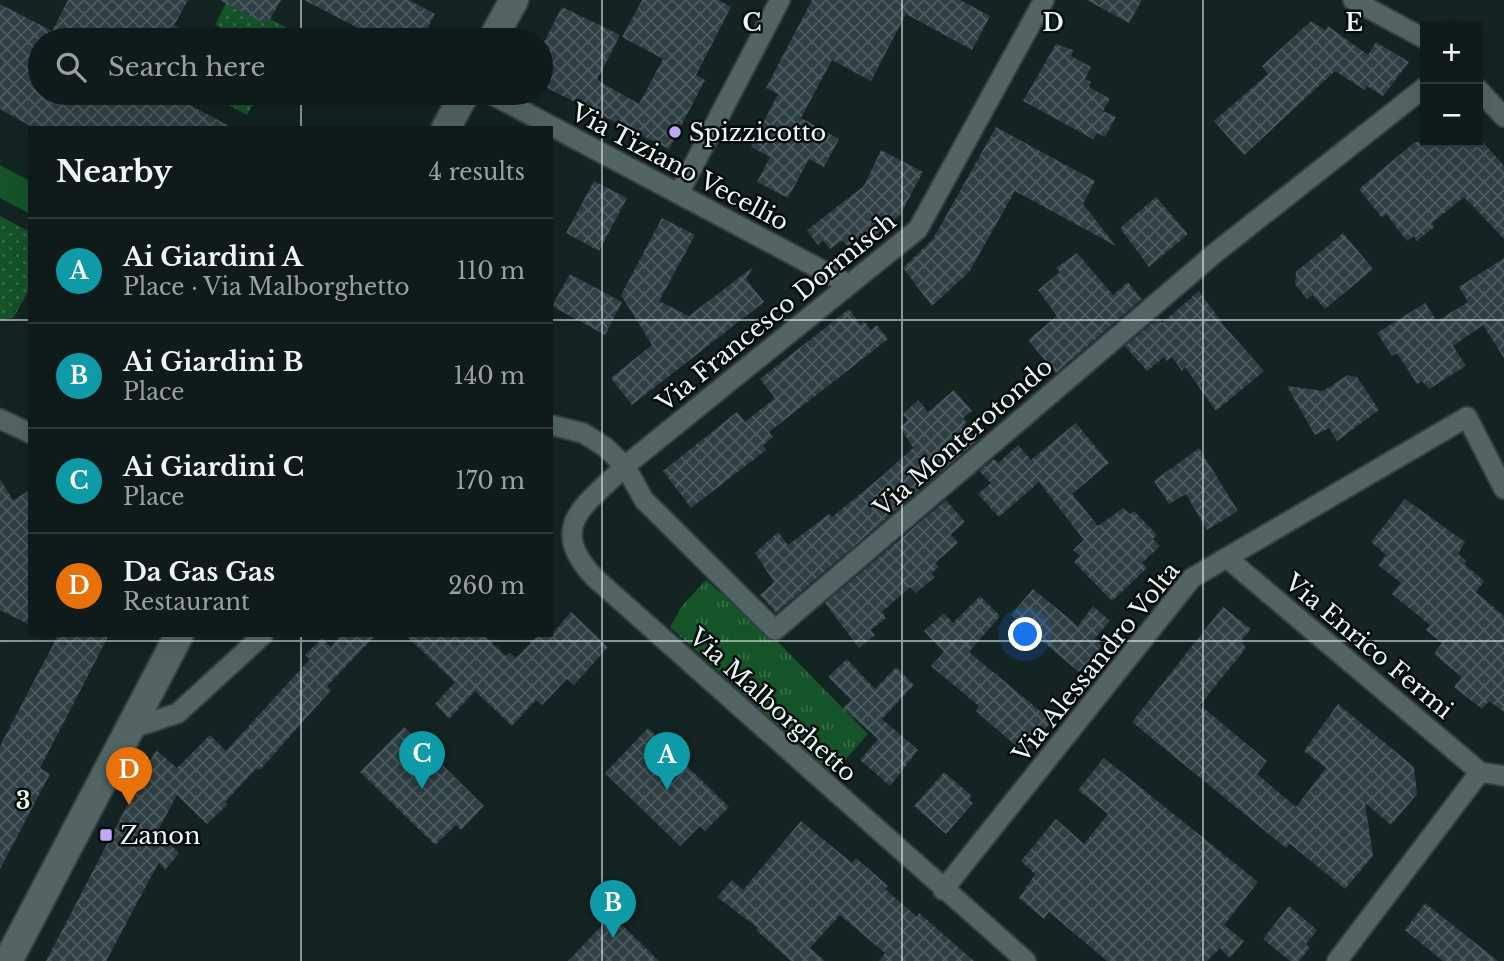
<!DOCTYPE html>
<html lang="en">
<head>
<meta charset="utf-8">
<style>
	body { margin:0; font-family:"Libre Baskerville",serif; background:#1c2827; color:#f1f3f6 }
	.controls { position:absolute; right:21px; top:21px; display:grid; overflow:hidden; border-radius:0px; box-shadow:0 7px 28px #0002 }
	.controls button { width:63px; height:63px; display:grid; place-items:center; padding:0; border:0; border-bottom:2px solid #2e3939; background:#0e1b1a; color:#f1f3f6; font:35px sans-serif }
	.you { position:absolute; left:1026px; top:635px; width:24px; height:24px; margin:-18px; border:5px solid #fff; border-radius:50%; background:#1a73e8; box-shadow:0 0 0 10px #1a73e833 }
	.badge { display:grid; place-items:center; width:46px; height:46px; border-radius:50%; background:#bfa9f4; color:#fff; font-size:23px; font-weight:700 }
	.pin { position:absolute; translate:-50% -58px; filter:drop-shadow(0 2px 4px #0008) }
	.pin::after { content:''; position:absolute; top:37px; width:24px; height:21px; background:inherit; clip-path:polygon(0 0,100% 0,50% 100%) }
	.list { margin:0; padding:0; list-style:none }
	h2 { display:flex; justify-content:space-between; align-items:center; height:91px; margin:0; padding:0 28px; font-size:30px }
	h2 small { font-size:23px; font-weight:400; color:#9ba1a2 }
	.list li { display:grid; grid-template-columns:46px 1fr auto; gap:21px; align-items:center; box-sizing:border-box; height:105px; padding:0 28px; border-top:2px solid #2e3939 }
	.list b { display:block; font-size:26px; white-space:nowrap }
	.list p { margin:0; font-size:23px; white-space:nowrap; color:#9ba1a2 }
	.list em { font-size:23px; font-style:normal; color:#9ba1a2 }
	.icon { flex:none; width:38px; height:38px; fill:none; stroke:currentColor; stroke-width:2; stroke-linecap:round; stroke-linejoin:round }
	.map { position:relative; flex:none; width:1504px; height:961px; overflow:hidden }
	.search { position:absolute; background:#0e1b1a; box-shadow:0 7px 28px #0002; left:28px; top:28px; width:525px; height:77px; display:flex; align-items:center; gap:18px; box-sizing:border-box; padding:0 24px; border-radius:38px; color:#9ba1a2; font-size:26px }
	.panel { position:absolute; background:#0e1b1a; box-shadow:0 7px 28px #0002; left:28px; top:126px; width:525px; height:511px; border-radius:0px }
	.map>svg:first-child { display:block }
	.grass { fill:url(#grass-tufts) }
	.garden { fill:url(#garden-dots) }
	.pitch { fill:#155329 }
	.building { fill:url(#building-cross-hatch) }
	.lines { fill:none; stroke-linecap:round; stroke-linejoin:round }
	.minor-casing { stroke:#344040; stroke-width:23 }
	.secondary-casing { stroke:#344040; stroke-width:32 }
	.minor { stroke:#526564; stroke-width:19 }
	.secondary { stroke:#526564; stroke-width:28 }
	.grid { fill:none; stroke:#ebf6f5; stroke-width:2; stroke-opacity:0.55 }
	.poi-dot { fill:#bfa9f4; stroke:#050c0b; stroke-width:2.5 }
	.labels { text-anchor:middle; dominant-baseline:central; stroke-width:5; stroke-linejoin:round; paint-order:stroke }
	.poi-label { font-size:24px; fill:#ebf6f5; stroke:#050c0b; text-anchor:start }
	.street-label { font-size:24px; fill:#ebf6f5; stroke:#050c0b }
	.grid-label { font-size:23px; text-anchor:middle; font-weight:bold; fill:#ebf6f5; stroke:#050c0b; stroke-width:5; stroke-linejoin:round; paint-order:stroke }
</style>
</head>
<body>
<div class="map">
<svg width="1504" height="961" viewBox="0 0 1504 961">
	<defs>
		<pattern id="grass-tufts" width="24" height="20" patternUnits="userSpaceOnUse" patternTransform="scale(1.75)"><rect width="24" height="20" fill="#155329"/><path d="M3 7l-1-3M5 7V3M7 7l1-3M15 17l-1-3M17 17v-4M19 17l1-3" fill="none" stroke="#376c49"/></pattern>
		<pattern id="garden-dots" width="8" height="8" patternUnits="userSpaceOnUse" patternTransform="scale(1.75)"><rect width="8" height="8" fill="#155329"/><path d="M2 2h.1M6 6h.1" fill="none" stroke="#376c49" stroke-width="1.8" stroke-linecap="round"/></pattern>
		<pattern id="building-cross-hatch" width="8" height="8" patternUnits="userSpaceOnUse" patternTransform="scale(1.75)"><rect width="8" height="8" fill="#2f4044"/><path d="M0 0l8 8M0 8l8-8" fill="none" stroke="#4d5c60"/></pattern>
	</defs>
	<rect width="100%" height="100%" fill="#132423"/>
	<path class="grass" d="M706,580l75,65 87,89 -36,41 -162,-148 12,-21z"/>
	<path class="garden" d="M226,3l41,22 3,-6 25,13 -4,8h-47l-29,-15z
		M174,25l29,15h-37z
		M206,93h53l-12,22z
		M0,216l30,16v56l-16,29 -14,4z"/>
	<path class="pitch" d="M0,165l30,16v33l-30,-16z"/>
	<path class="building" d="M68,0h120l-22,40h-126v53h127l66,35h-199l-34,-19v-105l52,27z
		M220,0h61l-14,25z
		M304,0h105l26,14 -14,26h-40z
		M642,0h77l12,7 -35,68 9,5 -36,69 -128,-64v-37l21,-41 58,28 -23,45 42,24 24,-45 -41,-22z
		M812,0h148l30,16 -18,34 -66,-36 -35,67 -39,-21 -31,58 38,21 -15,28 -15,-8 -21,39 -31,-16 13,-25 -19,-10 27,-53 -12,-6z
		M1087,0h55l-13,23z
		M1311,21l14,9 3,-4 40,29 8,-13 33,20 -26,34 -16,-10 -2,4 -30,-19 -91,84 -30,-34 54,-47 -6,-8z
		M1056,44l17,6 -2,6 20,11 -6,12 6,3 -2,5 21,12 -7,12 13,6 -11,20 -8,-4 -4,6 -70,-38z
		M996,127l99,54 -12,23 33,42 -101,-55 -46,81 -37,34 -29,-38 30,-29z
		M1415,142h68l21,24v73l-40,-42 -32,26 2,4 -17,14 -3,-5 -7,5 -21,-27 -4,4 -23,-29z
		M881,150l42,22 -23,43 -47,39 -10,-14 -13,9 -7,-9 -5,5 -11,-15 57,-44z
		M594,181l33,17 -28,53 -33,-18z
		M1156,197l32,37 -39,33 -29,-39z
		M662,218l33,17 -36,66 30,15 64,-49 -7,12 18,23 -132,103 -21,-27 41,-33 -31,-50z
		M1343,233l30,36 -48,40 -12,-14 -6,4 -12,-15 1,-12z
		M1077,253l36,42 15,-13 14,17 -86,74 -28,-33 29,-24 -19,-26 22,-18 -4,-4z
		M1504,258v100l-21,-33 -30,21 13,20 -37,23 -7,-8 -5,3 -20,-31 -5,3 -15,-23 48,-30 12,18 31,-19 -9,-15z
		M570,274l52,28 -17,33 -53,-29z
		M1199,291l26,36 39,44 -48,40 -31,-44 -3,4 -10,-14 -5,4 -3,-4 -17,14 -22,-25 33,-28 4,5z
		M849,309l11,15 4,-3 7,9 6,-5 11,14 -119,93 4,5 -10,8 3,5 -75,58 -28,-37 74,-59 8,10 30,-24 -15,-19z
		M1348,375l9,2 22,33 -42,31 -8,-13 -14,7 -28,-49 36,5z
		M954,390l18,21 -9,7 4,5 -3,2 14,15 -202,173 -16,-18 14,-13 -19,-29 23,-21 10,13 41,-31 3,3 49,-40 32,-29 -13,-21 8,-7 -5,-6 15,-14 10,12z
		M1076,423l33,40 -37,31 26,32 25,-18 7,6 4,-3 23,24 -4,4 7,7 -18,17 5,5 -35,33 -38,-39 6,-6 -7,-6 11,-10 -45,-58 -40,35 -21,-23 13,-11 -12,-12 15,-12 4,4 20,-18 13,15z
		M1199,448l39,63 -31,19 -21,-36 -17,10 -15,-23z
		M0,479l13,21 17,-10v135l-30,-15z
		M1405,499l60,43 -7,12 9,7 -3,3 20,17 -8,11 28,24v96l-15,-11 -7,8 -28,-22 8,-10 -28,-23 8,-11 -16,-13 4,-5 -38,-31 9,-11 -23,-18 8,-10 -15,-13z
		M946,500l19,22 -14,12 7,9 -23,20 4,4 -8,6 4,4 -19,16 -6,-6 -28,25 4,6 -15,12 4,5 -16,13 -34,-45z
		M1033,589l45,37 15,-20 17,15 -16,18 8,7 -23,26 -68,-57z
		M980,596l20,20 -31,36 83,69 -27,33 -49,-43 3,-5 -48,-40 13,-14 -20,-21 20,-18 9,10z
		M1223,607l28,22 -10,12 5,7 -46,57 67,56 -10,13 39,33 30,-39 -22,-17 34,-47 76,63 3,27 -26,31 -26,-22 8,53 -28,33 -55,-45 -4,4 -154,-126z
		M571,612l37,35 -34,38 -7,-6 -25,26 -6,-5 -24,26 -37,-35 -26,28 -14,-15 20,-22 -50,-47h79l22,21 4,-3 6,5 22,-23h13z
		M58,635h51l-69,133 10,6 -50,95v-123z
		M341,635h35l-49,51 4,4 -71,80 -3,-2 -32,34 3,2 -21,20 -30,-29 -20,37 22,21 -14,17 -6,-8 -53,99h-60l110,-211 21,18 33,-33 16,16 84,-92 -5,-4 17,-17 9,9z
		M847,659l28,30 21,-22 18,18 -32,34 36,31 -28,36 -30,-26 18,-21 -35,-31 8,-8 -23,-23z
		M404,727l80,79 -23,24 -5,-5 -21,20 -75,-73z
		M648,728l81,79 -24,24 -5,-5 -20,20 -75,-73z
		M1104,758l154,124 -34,43 20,16 -14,17 -10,-10 -13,13h-100l-58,-49 -5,7 -25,-21 16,-24 -14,-13 35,-42 28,25 24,-30 -30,-24z
		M944,772l28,24 -3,4 4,3 -27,31 -32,-28z
		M801,821l51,42 4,-5 32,28 -3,3 32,28 2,-4 55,48h-95l6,-8 -45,-38 -30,33 15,13h-34l-35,-31 2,-2 -41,-31 15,-17 11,10z
		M1425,903l73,58h-55l-38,-31z
		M1289,906l28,24 -11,14 4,4 -11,13h-9l-27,-22z
		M612,915l47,46h-91z"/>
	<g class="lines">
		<g class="minor-casing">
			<path id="minor" d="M1353,0l72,39
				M1478,89l26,28
				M489,93l359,191
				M679,193l101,-193
				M0,419l30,14
				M551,425l32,8 22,14 20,19 19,34 131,130 440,-377 210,-166
				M1227,558l253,214 24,4
				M130,729l48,-16 85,-78
				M943,890l249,-312 275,-161 37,72
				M1026,961l-431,-383c-50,-52 -9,-73 30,-112l293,-237 126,-229
				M1337,961l143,-189"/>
		</g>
		<g class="secondary-casing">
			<path id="secondary" d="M492,40l22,-40
				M446,128l19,-35
				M8,961l171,-326"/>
		</g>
		<use href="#minor" class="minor"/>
		<use href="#secondary" class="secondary"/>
	</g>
	<path class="grid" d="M301,0v40M602,0v961M902,0v961M1203,0v961M301,93v35M0,320h30M551,320h953M301,635v326M0,641h1504"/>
	<g class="poi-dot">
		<circle cx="675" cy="132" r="7"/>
		<rect x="99" y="828" width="14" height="14" rx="3.5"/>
	</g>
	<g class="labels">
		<g class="poi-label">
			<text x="689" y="132">Spizzicotto</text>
			<text x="120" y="835">Zanon</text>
		</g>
		<g class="street-label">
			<text transform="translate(680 167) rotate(28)">Via Tiziano Vecellio</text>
			<text transform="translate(776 312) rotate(-39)">Via Francesco Dormisch</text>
			<text transform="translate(963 437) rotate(-41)">Via Monterotondo</text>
			<text transform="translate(1369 646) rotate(40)">Via Enrico Fermi</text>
			<text transform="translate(1096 662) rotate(-51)">Via Alessandro Volta</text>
			<text transform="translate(773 705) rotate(42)">Via Malborghetto</text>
		</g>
	</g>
	<g class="grid-label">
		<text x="752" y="31">C</text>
		<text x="1053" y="31">D</text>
		<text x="1354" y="31">E</text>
		<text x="23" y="809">3</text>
	</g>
</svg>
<div class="controls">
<button>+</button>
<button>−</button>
</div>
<div class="you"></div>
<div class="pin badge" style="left:667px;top:790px;background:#0f9aa8">A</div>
<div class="pin badge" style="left:613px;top:938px;background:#0f9aa8">B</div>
<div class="pin badge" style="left:422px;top:789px;background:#0f9aa8">C</div>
<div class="pin badge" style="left:129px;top:805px;background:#e8710a">D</div>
<div class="search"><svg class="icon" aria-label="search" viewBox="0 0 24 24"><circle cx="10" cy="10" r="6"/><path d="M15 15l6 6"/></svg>Search here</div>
<section class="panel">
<h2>Nearby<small>4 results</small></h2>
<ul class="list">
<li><span class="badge" style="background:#0f9aa8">A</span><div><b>Ai Giardini A</b><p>Place · Via Malborghetto</p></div><em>110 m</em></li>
<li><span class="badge" style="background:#0f9aa8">B</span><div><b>Ai Giardini B</b><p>Place</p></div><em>140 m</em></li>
<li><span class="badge" style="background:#0f9aa8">C</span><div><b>Ai Giardini C</b><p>Place</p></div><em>170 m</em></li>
<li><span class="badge" style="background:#e8710a">D</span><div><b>Da Gas Gas</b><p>Restaurant</p></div><em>260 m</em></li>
</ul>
</section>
</div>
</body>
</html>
